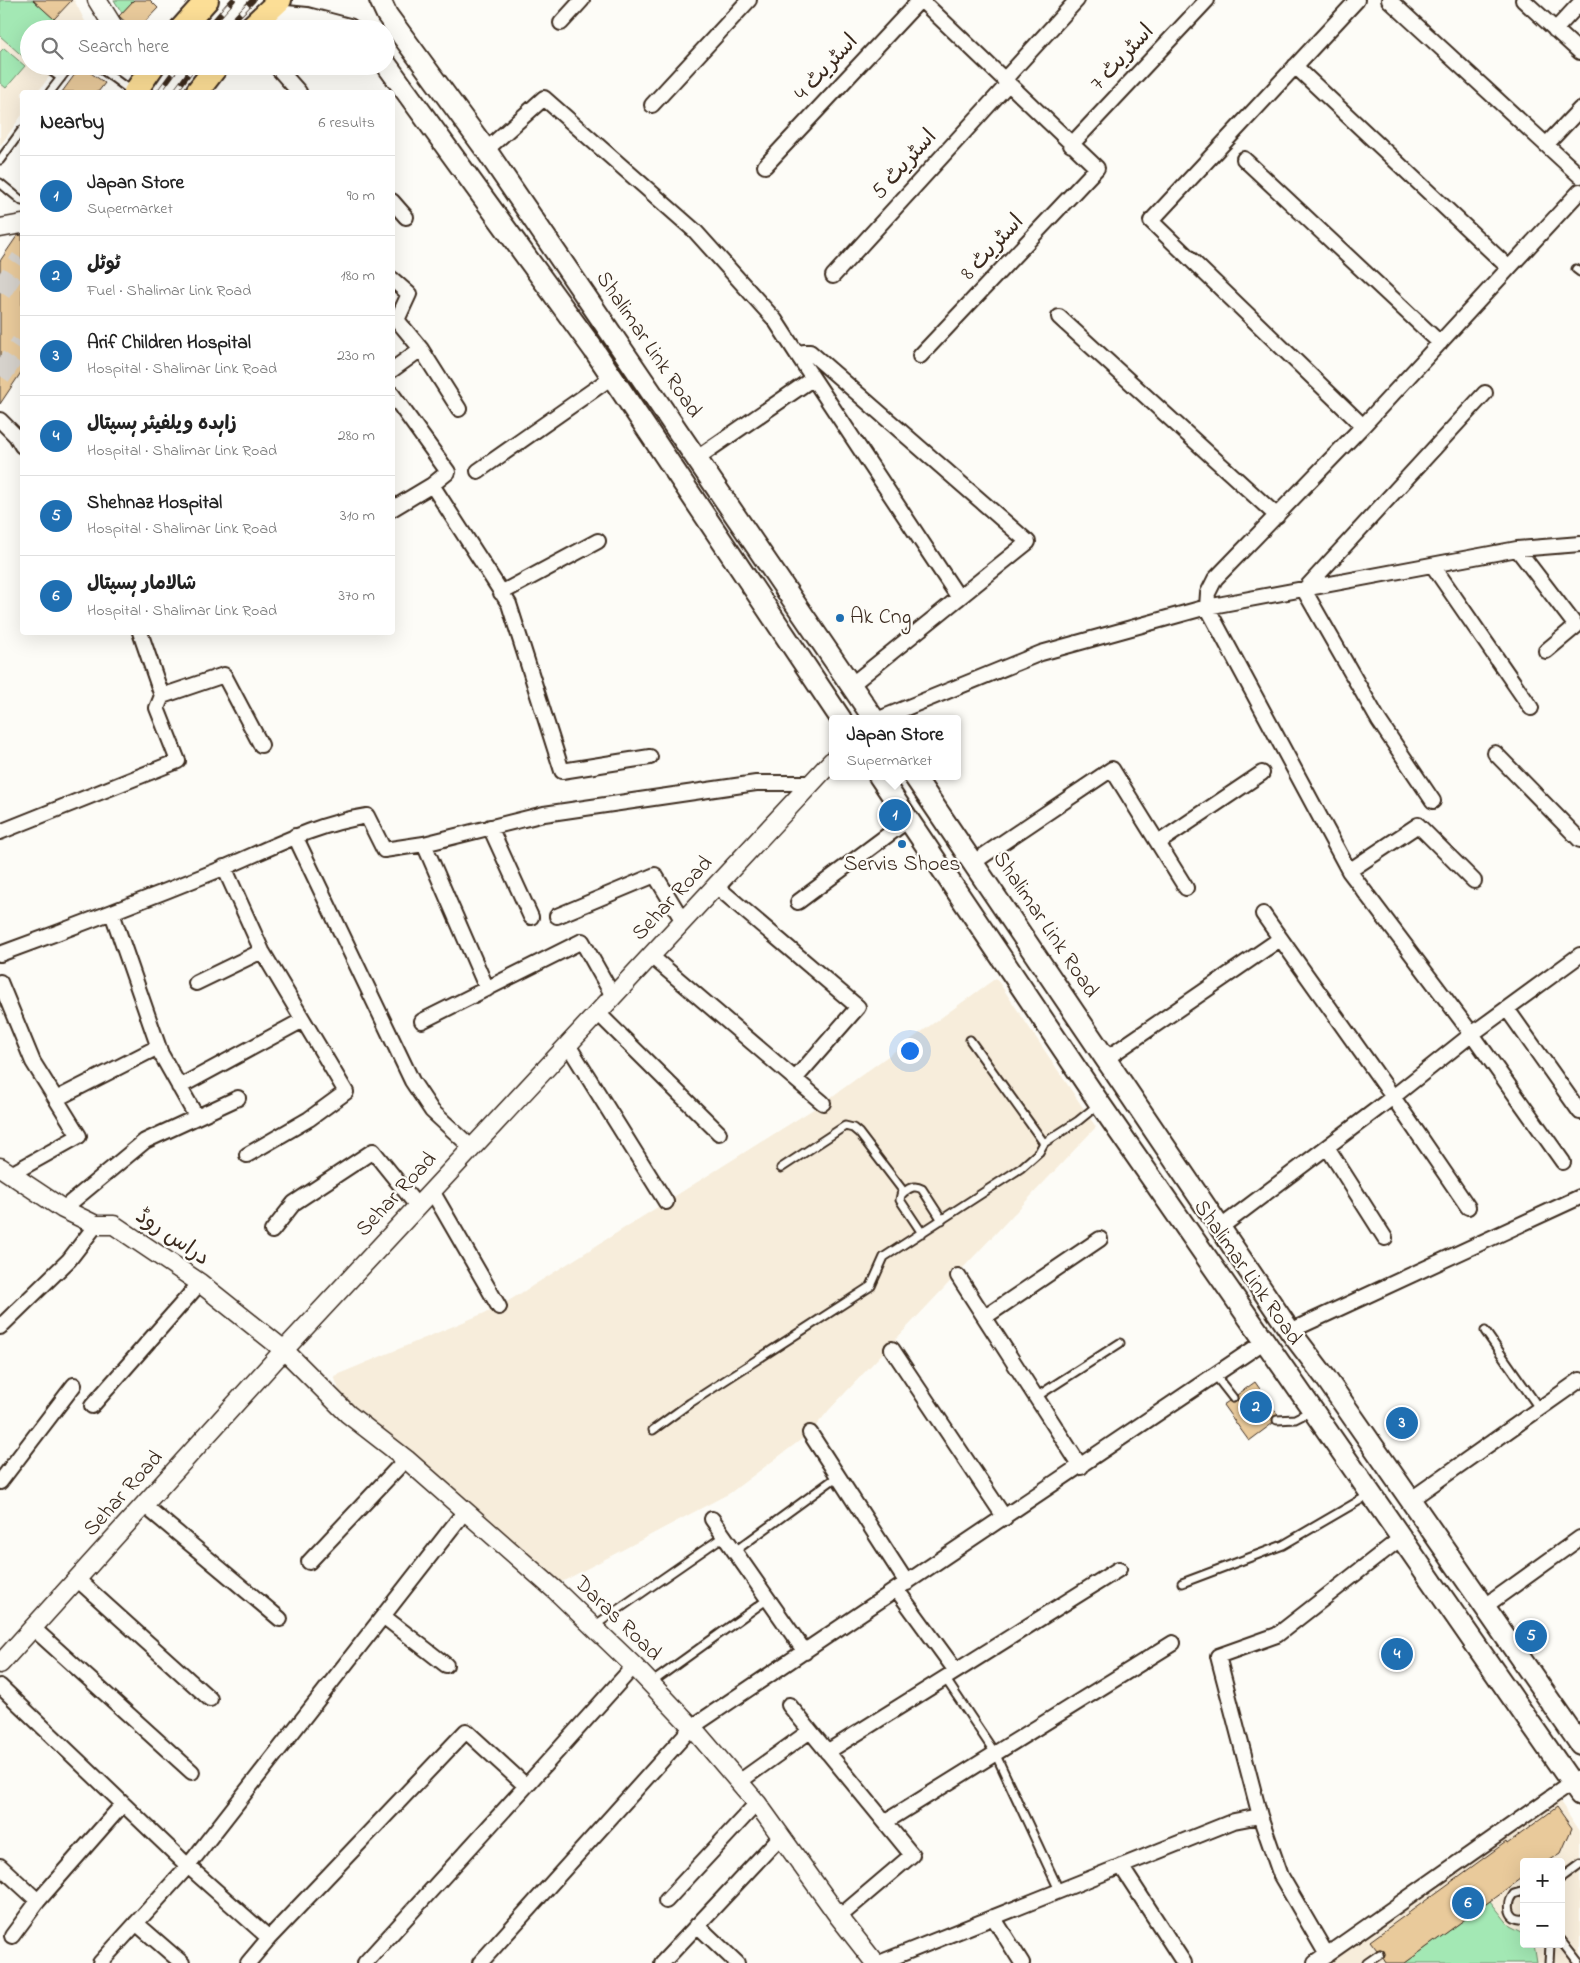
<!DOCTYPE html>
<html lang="en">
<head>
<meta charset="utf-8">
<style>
	body { margin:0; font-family:"Indie Flower","Playpen Sans Arabic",sans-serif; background:#f6f6f6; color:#222 }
	.controls { position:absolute; right:15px; bottom:15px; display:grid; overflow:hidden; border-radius:5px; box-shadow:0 5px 20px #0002 }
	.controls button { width:45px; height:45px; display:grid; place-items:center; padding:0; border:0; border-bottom:1px solid #e0e0e0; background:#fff; color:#222; font:25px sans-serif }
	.you { position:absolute; left:909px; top:1050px; width:18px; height:18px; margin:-12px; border:4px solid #fff; border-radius:50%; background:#1a73e8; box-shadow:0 0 0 8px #1a73e833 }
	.badge { display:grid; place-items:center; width:32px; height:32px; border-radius:50%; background:#1f6fb2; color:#fff; font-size:16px; font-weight:700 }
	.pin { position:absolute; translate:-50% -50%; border:2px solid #fff; box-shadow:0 1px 5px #0006 }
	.popup { position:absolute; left:829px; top:715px; width:132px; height:65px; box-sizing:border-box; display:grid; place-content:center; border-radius:5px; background:#fff; filter:drop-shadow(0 1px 4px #0005); font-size:16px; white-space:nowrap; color:#767676 }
	.popup b { font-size:19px; color:#222 }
	.popup::after { content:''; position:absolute; left:50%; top:100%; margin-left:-10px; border:10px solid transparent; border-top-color:#fff }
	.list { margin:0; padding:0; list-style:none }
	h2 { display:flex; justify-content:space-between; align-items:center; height:65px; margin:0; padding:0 20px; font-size:21px }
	h2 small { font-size:16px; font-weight:400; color:#767676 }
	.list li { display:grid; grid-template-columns:32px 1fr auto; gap:15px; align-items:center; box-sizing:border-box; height:80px; padding:0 20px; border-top:1px solid #e0e0e0 }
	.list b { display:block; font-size:19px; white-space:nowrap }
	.list p { margin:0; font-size:16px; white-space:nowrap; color:#767676 }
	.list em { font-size:16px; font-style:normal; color:#767676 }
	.icon { flex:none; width:28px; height:28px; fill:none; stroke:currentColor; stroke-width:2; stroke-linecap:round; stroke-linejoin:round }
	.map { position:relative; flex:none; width:1580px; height:1963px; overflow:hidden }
	.search { position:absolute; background:#fff; box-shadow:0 5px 20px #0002; left:20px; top:20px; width:375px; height:55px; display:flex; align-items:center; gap:12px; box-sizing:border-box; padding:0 18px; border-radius:28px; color:#767676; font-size:19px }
	.panel { position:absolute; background:#fff; box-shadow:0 5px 20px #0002; left:20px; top:90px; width:375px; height:545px; border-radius:5px }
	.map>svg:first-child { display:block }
	.built { fill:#f7eddb; fill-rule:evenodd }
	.green { fill:#a3e8b4; stroke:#6f8969 }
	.building { fill:#e9ca9b; stroke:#3b2a1e }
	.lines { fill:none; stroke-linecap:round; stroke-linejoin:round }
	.primary-tunnel { stroke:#d6d2cc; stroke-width:22; stroke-dasharray:22 11; stroke-linecap:butt }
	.service-casing { stroke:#3b2a1e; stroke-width:11 }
	.minor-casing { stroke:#3b2a1e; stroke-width:18 }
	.tertiary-casing { stroke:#3b2a1e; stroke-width:21 }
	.secondary-casing { stroke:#3b2a1e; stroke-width:24 }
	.primary-casing { stroke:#3b2a1e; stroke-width:26 }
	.service { stroke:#fdfcf7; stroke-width:7 }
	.minor { stroke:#fdfcf7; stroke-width:14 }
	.tertiary { stroke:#fdfcf7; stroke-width:18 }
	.secondary { stroke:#fdfcf7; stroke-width:20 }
	.primary { stroke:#fcde96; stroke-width:22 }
	.rail-casing { stroke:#3b2a1e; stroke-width:5.5 }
	.rail { stroke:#fdfcf7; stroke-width:4; stroke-dasharray:11; stroke-linecap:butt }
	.poi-dot { fill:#1f6fb2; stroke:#fdfcf7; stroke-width:2 }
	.labels { text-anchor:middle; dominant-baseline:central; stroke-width:4.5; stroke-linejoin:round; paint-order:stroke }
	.street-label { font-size:22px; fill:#3b2a1e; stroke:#fdfcf7 }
	.poi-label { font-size:22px; fill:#3b2a1e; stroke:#fdfcf7; text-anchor:start }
</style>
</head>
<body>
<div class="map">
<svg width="1580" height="1963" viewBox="0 0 1580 1963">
	<rect width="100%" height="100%" fill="#fdfcf7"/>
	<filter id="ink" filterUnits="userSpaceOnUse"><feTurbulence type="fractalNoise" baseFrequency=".02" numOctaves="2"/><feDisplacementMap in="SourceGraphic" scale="10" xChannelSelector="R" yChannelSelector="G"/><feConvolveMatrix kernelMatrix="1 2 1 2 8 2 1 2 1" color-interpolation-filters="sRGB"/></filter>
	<g filter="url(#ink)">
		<path class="built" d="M0,0h74l13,25 -3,4h-55v37h28l-19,26h-16v23l-22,31z
			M996,978l100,149 -267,283 -19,23 -80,60 -174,92 -208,-171 -14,-38 165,-69 324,-204z
			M1559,1800l21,31v132h-253zM1524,1862h37v82h-37z"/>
		<path class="green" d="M0,0h33l27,24 -4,5h-27l-1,32 -28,-25z
			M114,0h20l-12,13z
			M4,48l21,18 -19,22 -6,-5v-31z
			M1490,1901l20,25 14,7v11h10l3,19h-132z"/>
		<path class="building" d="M33,0h39l-18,19z
			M134,0h16l8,8 -20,21h-5l-14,-13z
			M81,66l24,17 -7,9h-36z
			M22,235v136l-22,33v-143l17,-25z
			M1255,1382l23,33 -5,2v6l-24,18 -26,-36 6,-4 2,2 5,-1 2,-2 -1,-5z
			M1557,1807l15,21 -11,25 -14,9h-23v14l-34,25 -85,62h-19l-3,-5 2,-4 -1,-3 -4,-2 -3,1 -7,-9 136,-99 1,2z"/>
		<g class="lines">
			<path class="primary-tunnel" d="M0,292l22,-33
				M0,376l22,-33"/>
			<g class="service-casing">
				<path id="service" d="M44,66l17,12
					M97,66l34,25
					M50,92l20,-26
					M0,160l22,-30
					M0,183l22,18
					M1576,269l4,3
					M970,1040l74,103 34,-22 21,-17
					M781,1168l64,-42 8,2 6,5 45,59 -3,3 -1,5 22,33
					M904,1192c7,-5 11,-7 18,-3l20,31
					M1485,1331l54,77
					M1215,1375l18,23
					M1036,1397l84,-54
					M1277,1420l18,-1 16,-8
					M653,1430l37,-27 181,-117 13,-29 137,-89 18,-16 5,-9
					M735,1551l103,-75
					M1182,1583l101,-38 86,-50
					M594,1626l130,-90
					M945,1678l50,75 64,137
					M651,1683l117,-84
					M1561,1878l19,-14
					M1524,1891l-10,3c-8,10 -6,27 10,25
					M1561,1940l18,23
					M1367,1963l13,-9
					M1549,1963l1,-19"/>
			</g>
			<g class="minor-casing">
				<path id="minor" d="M1357,0l-206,221 212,205
					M1389,0l191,176
					M1523,0l57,52
					M561,23l21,-23
					M1555,30l25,-27
					M276,66l23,26
					M1295,66l214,202
					M1004,80l73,-80
					M652,105l97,-105
					M1071,145l136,-145
					M1546,145l34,-36
					M486,150l58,-52 151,133 80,89 22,34 7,-2h6l218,190 -177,143
					M1244,159l196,184
					M765,166l155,-166
					M392,201l14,16
					M833,276l175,-192
					M392,279l17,15 -12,26 24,29 38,60
					M1059,317l218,199
					M797,354l162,244
					M920,356l177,-188 -176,-168
					M392,370l29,-21
					M392,394l56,78 -16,13 -40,24
					M0,420l16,16 6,10
					M697,458l115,-79
					M478,471l134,-94
					M432,485l77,119 53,167 88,-14
					M1517,549l59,77 -30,25
					M1433,566l98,142
					M501,593l97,-52
					M162,696l62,-21 37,70
					M879,719l162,-66 166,-46 310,-58 63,-5
					M1495,753l85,87
					M1433,801l-54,-80 -75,-131 181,-197
					M490,827l41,90
					M0,832l178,-71 -21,-53 5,-12 -22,-64
					M295,836l117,245 20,30 40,37
					M1158,843l104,-70
					M424,844l63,145
					M974,862l138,-93 74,119
					M224,867l38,84 84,141 -37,27 -62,36
					M1349,871l69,-46 56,56
					M716,886l142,121 -63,72
					M798,902l110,-82
					M112,913l49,141 35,62
					M1263,914l130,183 75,110
					M557,916l98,-41 28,46
					M0,954c74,-27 147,-55 221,-85 48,-20 94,-45 146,-53l17,34 40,-6 120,-30 212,-31h56
					M651,956l172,147
					M0,982l33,80 46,74 -68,38
					M196,983l66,-32
					M1507,1009l73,103
					M598,1013l121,120
					M422,1021l160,-80 31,55
					M568,1045l98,157
					M1107,1058l173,-119
					M179,1087l124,-67
					M56,1099l102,-52
					M1327,1147l58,91
					M1563,1162l-91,-128 -123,-163 -142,-264 1,-14 7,-14 148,-153 217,-235
					M432,1191l67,116
					M63,1209l82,-68 93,-43
					M1221,1227l172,-130 79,-63 108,-79
					M272,1231l22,-28 79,-52 45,56
					M958,1276l123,191
					M985,1317l115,-78
					M0,1327l69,-67 27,-35
					M1290,1331l290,-134
					M892,1349l113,169
					M92,1406l108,-123
					M810,1433l97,150
					M0,1482l74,-97
					M1410,1500l170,-120
					M144,1505l136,114
					M712,1519l93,133
					M309,1562l97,-103
					M77,1579l133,120
					M897,1590l59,81
					M1484,1607l96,-69
					M383,1616l63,49
					M33,1628l159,144
					M0,1686l188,180 81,72
					M789,1705l123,150 -73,62
					M827,1752l292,-183
					M739,1782l71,-51
					M1260,1816l21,60 46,79
					M885,1822l288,-179
					M0,1866l38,35
					M1121,1866l63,97
					M666,1901l91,-98
					M993,1917l29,46
					M136,1923l46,40
					M697,1925l40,38
					M12,1936l26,-35 85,-97
					M100,1963l88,-97 277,-355
					M248,1963l21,-25 197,-207 60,55 108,-120
					M365,1963l161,-177
					M480,1963l212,-236 573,-386
					M662,1963l119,-127
					M879,1963l355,-142 26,-5 -42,-160 59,-21 124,-97
					M1315,1963l265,-186"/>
			</g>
			<g class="tertiary-casing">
				<path id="tertiary" d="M97,0l18,29
					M0,228l22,-4
					M0,1167l63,42 33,16h18l86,58 84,67 64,64 58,45 149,131 79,76 58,61 65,76 82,114 36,46
					M0,1664l284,-314 548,-589"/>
			</g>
			<g class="secondary-casing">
				<path id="secondary" d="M380,0l7,15 99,135 388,569
					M265,14l42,4 42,11
					M386,64l208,286 247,369
					M879,776l221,328 480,691
					M914,776l376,555 35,46 255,367"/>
			</g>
			<g class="primary-casing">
				<path id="primary" d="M181,29l26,-29
					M249,29l31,-29
					M135,92l18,-26
					M197,92l20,-26"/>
			</g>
			<use href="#service" class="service"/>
			<use href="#minor" class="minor"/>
			<use href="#tertiary" class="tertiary"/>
			<use href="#secondary" class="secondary"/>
			<use href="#primary" class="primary"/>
			<g class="rail-casing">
				<path id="rail" d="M207,29l26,-29
					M225,29l28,-29
					M159,92l19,-26
					M175,92l19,-26"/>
			</g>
			<use href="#rail" class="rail"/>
		</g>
	</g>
	<g class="poi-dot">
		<circle cx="840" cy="618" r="5"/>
		<circle cx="902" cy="844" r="5"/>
	</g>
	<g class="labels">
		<g class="street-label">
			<text transform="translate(1123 58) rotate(-47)">اسٹریٹ 7</text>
			<text transform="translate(827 68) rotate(-47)">اسٹریٹ 4</text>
			<text transform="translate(905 165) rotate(-48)">اسٹریٹ 5</text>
			<text transform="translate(993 248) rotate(-47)">اسٹریٹ 8</text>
			<text transform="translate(648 345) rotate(56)">Shalimar Link Road</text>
			<text transform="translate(673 899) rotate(-47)">Sehar Road</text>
			<text transform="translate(1045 925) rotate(56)">Shalimar Link Road</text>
			<text transform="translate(397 1195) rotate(-47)">Sehar Road</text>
			<text transform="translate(172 1238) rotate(34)">دراس روڈ</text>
			<text transform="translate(1247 1273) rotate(55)">Shalimar Link Road</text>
			<text transform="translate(124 1494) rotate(-48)">Sehar Road</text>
			<text transform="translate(617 1619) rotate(44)">Daras Road</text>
		</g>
		<g class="poi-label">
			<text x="850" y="618">Ak Cng</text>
			<text x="902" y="865" text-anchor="middle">Servis Shoes</text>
		</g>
	</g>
</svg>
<div class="controls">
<button>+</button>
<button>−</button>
</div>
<div class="you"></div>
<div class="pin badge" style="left:895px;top:815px">1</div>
<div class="popup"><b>Japan Store</b>Supermarket</div>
<div class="pin badge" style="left:1256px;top:1407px">2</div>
<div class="pin badge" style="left:1402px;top:1423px">3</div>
<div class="pin badge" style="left:1397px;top:1654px">4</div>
<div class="pin badge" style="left:1531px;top:1636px">5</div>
<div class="pin badge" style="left:1468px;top:1903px">6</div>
<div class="search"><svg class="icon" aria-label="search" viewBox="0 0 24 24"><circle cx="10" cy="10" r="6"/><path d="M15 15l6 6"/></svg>Search here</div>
<section class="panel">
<h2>Nearby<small>6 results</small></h2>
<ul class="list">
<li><span class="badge">1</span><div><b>Japan Store</b><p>Supermarket</p></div><em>90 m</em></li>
<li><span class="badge">2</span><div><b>ٹوٹل</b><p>Fuel · Shalimar Link Road</p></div><em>180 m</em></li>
<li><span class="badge">3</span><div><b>Arif Children Hospital</b><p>Hospital · Shalimar Link Road</p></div><em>230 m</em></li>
<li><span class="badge">4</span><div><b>زاہدہ ویلفیئر ہسپتال</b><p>Hospital · Shalimar Link Road</p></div><em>280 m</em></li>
<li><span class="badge">5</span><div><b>Shehnaz Hospital</b><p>Hospital · Shalimar Link Road</p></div><em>310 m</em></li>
<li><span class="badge">6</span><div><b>شالامار ہسپتال</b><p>Hospital · Shalimar Link Road</p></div><em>370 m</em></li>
</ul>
</section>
</div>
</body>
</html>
